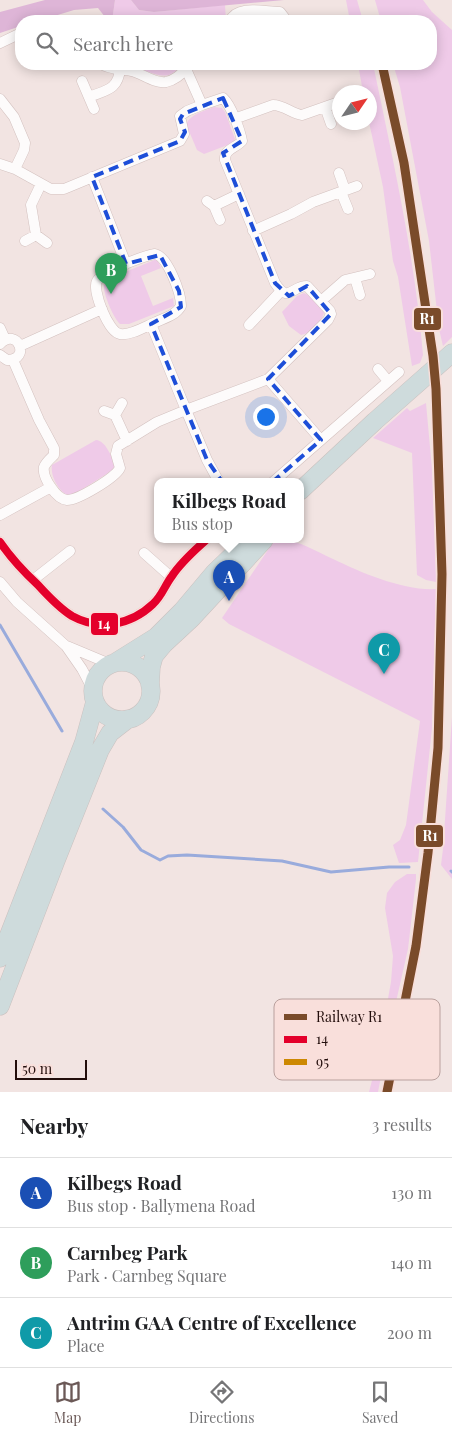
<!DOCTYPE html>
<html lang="en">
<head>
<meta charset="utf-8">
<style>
	body { margin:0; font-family:"Playfair Display",serif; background:#f2f2f2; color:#202124 }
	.compass { position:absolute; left:332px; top:85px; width:45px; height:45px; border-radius:50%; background:#fff; box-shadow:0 2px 12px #0003; rotate:55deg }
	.scale { position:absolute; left:15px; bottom:12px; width:72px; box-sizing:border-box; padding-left:5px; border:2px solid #230e0c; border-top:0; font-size:14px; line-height:18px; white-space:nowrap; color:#230e0c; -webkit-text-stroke:4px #f9dfdb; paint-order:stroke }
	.you { position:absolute; left:265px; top:416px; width:18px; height:18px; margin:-12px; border:4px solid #fff; border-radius:50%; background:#1a73e8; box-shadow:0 0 0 8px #1a73e833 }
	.badge { display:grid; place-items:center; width:32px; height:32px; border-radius:50%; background:#6b5957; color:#fff; font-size:16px; font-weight:700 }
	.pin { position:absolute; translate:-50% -41px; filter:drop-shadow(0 1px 2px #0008) }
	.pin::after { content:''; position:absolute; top:26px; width:18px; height:15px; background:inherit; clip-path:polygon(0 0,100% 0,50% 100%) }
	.popup { position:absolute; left:154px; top:478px; width:150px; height:65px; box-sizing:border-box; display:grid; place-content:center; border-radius:10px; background:#fff; filter:drop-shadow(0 1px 4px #0005); font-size:16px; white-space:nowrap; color:#757577 }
	.popup b { font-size:19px; color:#202124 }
	.popup::after { content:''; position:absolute; left:50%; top:100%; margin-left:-10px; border:10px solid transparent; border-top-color:#fff }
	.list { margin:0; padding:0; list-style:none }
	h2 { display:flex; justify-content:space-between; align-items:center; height:65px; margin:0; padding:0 20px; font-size:21px }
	h2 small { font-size:16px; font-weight:400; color:#757577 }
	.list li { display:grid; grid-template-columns:32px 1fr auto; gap:15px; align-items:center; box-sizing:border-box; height:70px; padding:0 20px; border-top:1px solid #e0e0e0 }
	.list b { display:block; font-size:19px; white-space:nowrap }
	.list p { margin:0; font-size:16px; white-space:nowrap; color:#757577 }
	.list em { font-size:16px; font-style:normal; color:#757577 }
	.icon { flex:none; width:28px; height:28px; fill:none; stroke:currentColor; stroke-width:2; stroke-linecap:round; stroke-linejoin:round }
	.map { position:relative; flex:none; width:452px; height:1092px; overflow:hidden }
	.search { position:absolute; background:#fff; box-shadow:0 2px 12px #0003; left:15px; right:15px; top:15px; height:55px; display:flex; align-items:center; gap:12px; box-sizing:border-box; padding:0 18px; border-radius:20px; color:#757577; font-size:19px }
	.sheet { height:275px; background:#fff }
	nav { display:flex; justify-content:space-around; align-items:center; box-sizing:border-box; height:70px; border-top:1px solid #e0e0e0; background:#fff; font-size:14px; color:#757577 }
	nav a { display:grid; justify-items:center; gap:2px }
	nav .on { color:#6b5957 }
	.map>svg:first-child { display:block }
	.green { fill:#efcae8 }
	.forest { fill:#deb5d7 }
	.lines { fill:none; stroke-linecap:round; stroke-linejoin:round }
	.stream { stroke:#99abdc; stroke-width:3 }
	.street-casing { stroke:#d3c1bf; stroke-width:11 }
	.highway-casing { stroke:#cac1bf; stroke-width:19 }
	.street { stroke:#fdfbfb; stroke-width:10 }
	.highway { stroke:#cedbdc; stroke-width:18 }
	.bus-1-casing { stroke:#f9dfdb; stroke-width:11 }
	.bus-1 { stroke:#e4002b; stroke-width:8 }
	.rail-1-casing { stroke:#f9dfdb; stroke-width:12 }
	.rail-1 { stroke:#7a4b2a; stroke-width:9 }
	.marked { fill:none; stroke:#1d4ed8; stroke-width:4; stroke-dasharray:10 6; stroke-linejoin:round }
	.key { fill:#f9dfdb; stroke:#b9a09d; stroke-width:1 }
	.key-label { font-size:14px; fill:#230e0c }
	.line-badge { stroke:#f9dfdb; stroke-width:2 }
	.badge-label { font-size:14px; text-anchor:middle; font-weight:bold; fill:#fff }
</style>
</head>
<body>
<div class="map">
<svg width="452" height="1092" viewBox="0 0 452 1092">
	<rect width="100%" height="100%" fill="#f2e4e2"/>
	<path class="green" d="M115,0h16l8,10 15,2 71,-7 1,16h-114z
		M346,0h11l6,21h-13z
		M375,0h48l9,12 20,18v307l-9,9 -4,-17 -10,-88 -29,-154 -7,-23h38v-43h-50z
		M126,64h57c-4,3 -7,8 -12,10 -11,6 -32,-7 -45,-10z
		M358,64h15c20,96 42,193 50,291l-3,8 -8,3 -14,-89 -5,-16 -10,-74 -14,-65 1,-30h-7z
		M214,107l8,1 3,4 10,27 -2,4 -29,11 -7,-4 -11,-26c5,-10 18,-13 28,-17z
		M157,259l4,9 -20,8 12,30 20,-8 1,8 -45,18h-9c-6,-5 -17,-30 -16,-38 1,-3 2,-4 4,-7z
		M304,293c8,3 18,12 20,20 -3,10 -13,20 -23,22l-12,-9 -7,-14 15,-16z
		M426,403l6,66 4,113 -10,-2 -9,-5 -5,-122 -39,-15 34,-30 3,3z
		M96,440c10,1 14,15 19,23l-2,7 -40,25 -4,1c-10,-4 -19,-20 -17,-31z
		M279,540c19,-1 36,11 54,19 29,14 71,32 103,30l-4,139 -14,134 -19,1 -6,-18 7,-5 6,-15 14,-104 -191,-97 -7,-6 50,-74z
		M452,717v162l-11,-14 2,-16z
		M407,874h9v5l-8,70 -15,66 -15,77h-9l7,-27 15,-83 2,-26 -8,-48 2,-15 8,-11z"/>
	<path class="forest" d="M45,0h70l-3,21h-8l1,-4 -7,-9 -24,2 -36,11h-17v5l-21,7v-21z
		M131,0h153l-130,12 -15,-2z"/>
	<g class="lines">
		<path class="stream" d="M0,625l62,106
			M103,809l20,18 18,23 19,10 8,-4 19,-1 95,6 49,11 58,-5h20
			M451,871l1,1"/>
		<g class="street-casing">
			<path id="street" d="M230,21c7,-17 35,-9 50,-9l7,9
				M0,43l21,-10
				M82,81l12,28
				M89,97c17,-7 29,-7 31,-28
				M0,99l14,18 11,26 -1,7 -9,19 36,20h13l116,-48 4,-7 -4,-18 7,-5 15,-6 -16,-36c-6,6 -11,11 -20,13 -11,2 -23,-8 -34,-11 -10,-2 -22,-1 -31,-7
				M202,105l21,-7c8,7 17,32 19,43 -6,7 -18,8 -17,19l50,123c14,21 16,3 32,3l23,25 1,3 -3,6 -60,59 53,61 78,-68
				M325,107l6,17
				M234,119l39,-14c11,0 19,9 29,10l37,-13
				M0,164l15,5
				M339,173l6,17
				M92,177l34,87
				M341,192l7,17
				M207,201l7,5 6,14
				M214,206l25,-12
				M253,231l38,-17 22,-12 44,-16
				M36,235l11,8
				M25,241l11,-6 -5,-30 10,-21
				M155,254c13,3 26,39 26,52 -5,9 -16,12 -25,16 -10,4 -26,14 -36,12 -12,-2 -28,-44 -23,-53 5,-10 47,-25 58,-27z
				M355,278l5,17
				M321,301l24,-21 25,-6
				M151,324l35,86 82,-31
				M249,325l32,-34
				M0,328l5,11
				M0,344c17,-18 32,16 7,16l-7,-5
				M20,346l82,-37
				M13,360l26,60 15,28v7c-3,3 -8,7 -10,12 -2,10 12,32 23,33 11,0 48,-22 53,-32l-4,-14 2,-8 39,-24 29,-12 21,50 12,22
				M378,369l10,12
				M122,403l-7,12 12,26
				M104,411l11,4
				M273,482l48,-42
				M0,515l51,-28
				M0,542c11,16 24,30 38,43 10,11 21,23 34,31 27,15 59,9 81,-12 9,-8 12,-19 19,-28 9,-14 22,-25 34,-36
				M144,553l27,24
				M33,580l37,-29
				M0,582l17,20 49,44 16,23 11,21
				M67,646l43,18"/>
		</g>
		<g class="highway-casing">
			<path id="highway" d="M300,491l75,-70 77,-68
				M116,662l40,-25 26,-26 32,-38 29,-28
				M93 691a29 29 0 1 1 58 0a29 29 0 1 1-58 0Z
				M150,685l1,-18 3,-11 10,-12 27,-25 73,-79
				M0,958l84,-216 11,-40
				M0,1006l56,-146 44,-110 10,-17 18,-14"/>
		</g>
		<use href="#street" class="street"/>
		<use href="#highway" class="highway"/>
		<g class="bus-1-casing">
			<path id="bus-1" d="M0,542c11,16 24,30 38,43 10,11 21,23 34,31 27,15 59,9 81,-12 9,-8 12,-19 19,-28 9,-14 22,-25 34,-36"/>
		</g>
		<use href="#bus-1" class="bus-1"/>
		<g class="rail-1-casing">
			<path id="rail-1" d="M382,64l22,99 29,193 3,33 6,185 -4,174 -10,105 -12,93 -29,146"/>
		</g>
		<use href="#rail-1" class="rail-1"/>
	</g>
	<path class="marked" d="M223,98l19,43 -19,12 52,130 14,13 18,-10 24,28 -63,65 53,61 -80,69 -34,-49 -56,-136 30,-17 -2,-16 -19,-36 -34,9 -34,-87 88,-36 5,-9 -5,-13 3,-5z"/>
	<rect x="274" y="999" width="166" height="81" rx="8" class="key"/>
	<rect x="284" y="1014" width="23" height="6" fill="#7a4b2a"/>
	<rect x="284" y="1036" width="23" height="7" fill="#e4002b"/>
	<rect x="284" y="1059" width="23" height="6" fill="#cd8802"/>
	<g class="key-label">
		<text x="316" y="1022">Railway R1</text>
		<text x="316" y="1044">14</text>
		<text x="316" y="1067">95</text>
	</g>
	<g class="line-badge">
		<rect x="413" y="307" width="29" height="24" rx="5" fill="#7a4b2a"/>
		<rect x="90" y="612" width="29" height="24" rx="5" fill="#e4002b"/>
		<rect x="415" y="824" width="29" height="24" rx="5" fill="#7a4b2a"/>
	</g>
	<g class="badge-label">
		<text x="427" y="324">R1</text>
		<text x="104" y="629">14</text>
		<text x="430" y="841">R1</text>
	</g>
</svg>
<svg class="compass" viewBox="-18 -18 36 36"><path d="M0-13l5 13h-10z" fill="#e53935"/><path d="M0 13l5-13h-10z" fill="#757577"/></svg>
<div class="scale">50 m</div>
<div class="you"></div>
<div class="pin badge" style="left:229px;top:601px;background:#1a4fb4">A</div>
<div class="popup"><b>Kilbegs Road</b>Bus stop</div>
<div class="pin badge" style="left:111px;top:294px;background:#2e9e5b">B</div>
<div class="pin badge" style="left:384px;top:674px;background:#0f9aa8">C</div>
<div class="search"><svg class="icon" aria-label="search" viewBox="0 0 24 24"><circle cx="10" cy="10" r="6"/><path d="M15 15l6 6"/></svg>Search here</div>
</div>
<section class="sheet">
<h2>Nearby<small>3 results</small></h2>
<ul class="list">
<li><span class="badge" style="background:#1a4fb4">A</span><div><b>Kilbegs Road</b><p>Bus stop · Ballymena Road</p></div><em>130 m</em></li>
<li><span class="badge" style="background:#2e9e5b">B</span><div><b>Carnbeg Park</b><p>Park · Carnbeg Square</p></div><em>140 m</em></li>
<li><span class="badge" style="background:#0f9aa8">C</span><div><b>Antrim GAA Centre of Excellence</b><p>Place</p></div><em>200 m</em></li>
</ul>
</section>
<nav>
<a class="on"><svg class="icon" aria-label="map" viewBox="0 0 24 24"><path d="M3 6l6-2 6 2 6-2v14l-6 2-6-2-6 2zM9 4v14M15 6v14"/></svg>Map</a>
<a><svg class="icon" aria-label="directions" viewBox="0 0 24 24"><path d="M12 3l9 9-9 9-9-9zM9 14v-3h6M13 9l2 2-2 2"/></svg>Directions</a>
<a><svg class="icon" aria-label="saved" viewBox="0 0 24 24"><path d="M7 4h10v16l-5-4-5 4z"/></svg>Saved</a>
</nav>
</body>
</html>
